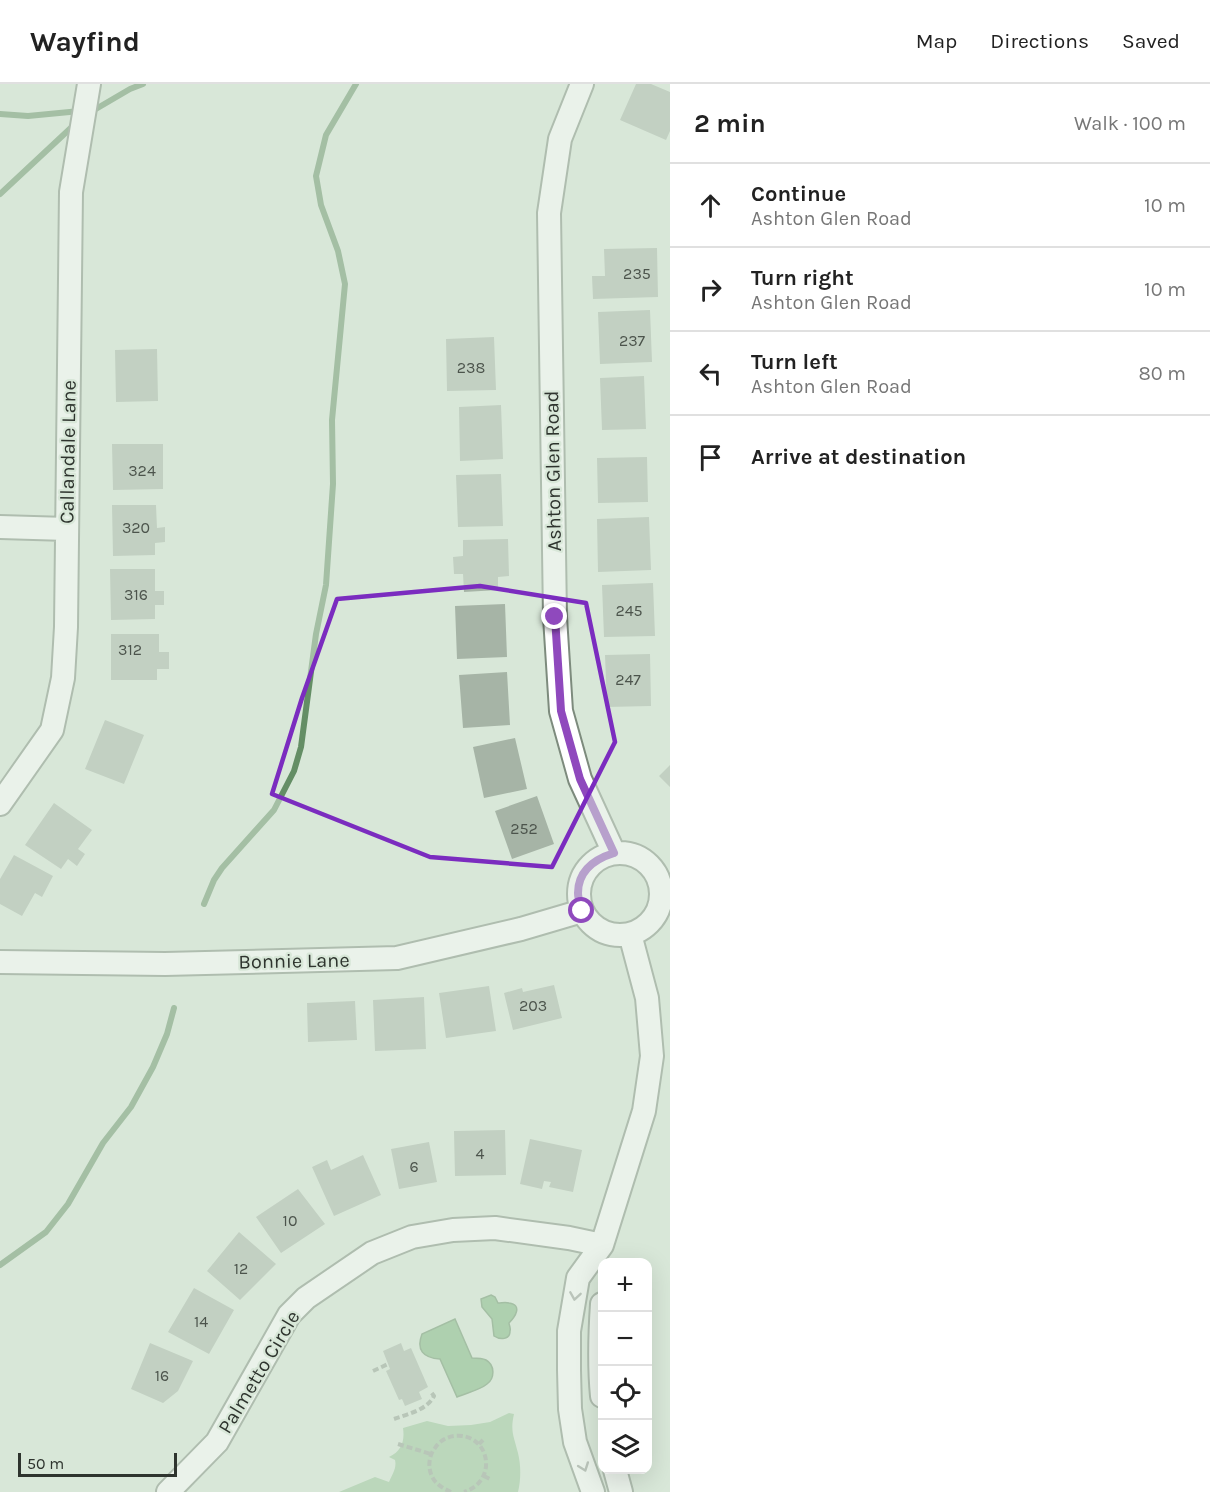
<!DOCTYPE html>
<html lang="en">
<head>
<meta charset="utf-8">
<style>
	body { margin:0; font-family:Karla,sans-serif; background:#f6f6f6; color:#222 }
	.controls { position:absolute; right:18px; bottom:18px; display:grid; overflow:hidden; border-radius:12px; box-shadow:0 6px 24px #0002 }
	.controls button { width:54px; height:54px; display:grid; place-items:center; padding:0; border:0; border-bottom:2px solid #e0e0e0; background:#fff; color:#222; font:30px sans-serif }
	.scale { position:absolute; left:18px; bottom:15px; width:159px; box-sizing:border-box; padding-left:6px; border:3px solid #2e342e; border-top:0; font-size:16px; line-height:21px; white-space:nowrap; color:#2e342e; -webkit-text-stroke:4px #d8e7d8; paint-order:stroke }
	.stop { position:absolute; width:18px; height:18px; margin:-14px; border:4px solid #8f49bd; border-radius:50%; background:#fff }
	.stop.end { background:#8f49bd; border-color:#fff; box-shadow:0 2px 6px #0008 }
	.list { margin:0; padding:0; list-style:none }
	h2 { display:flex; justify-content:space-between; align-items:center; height:78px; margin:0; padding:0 24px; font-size:26px }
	h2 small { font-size:20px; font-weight:400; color:#767676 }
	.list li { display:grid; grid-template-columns:39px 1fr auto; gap:18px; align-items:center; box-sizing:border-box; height:84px; padding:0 24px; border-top:2px solid #e0e0e0 }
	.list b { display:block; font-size:22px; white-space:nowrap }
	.list p { margin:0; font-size:20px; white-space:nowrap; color:#767676 }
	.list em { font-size:20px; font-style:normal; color:#767676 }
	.icon { flex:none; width:33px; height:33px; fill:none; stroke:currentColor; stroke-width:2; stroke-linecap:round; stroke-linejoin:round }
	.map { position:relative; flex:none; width:670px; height:1408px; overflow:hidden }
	header { display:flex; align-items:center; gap:36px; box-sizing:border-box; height:84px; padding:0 30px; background:#fff; border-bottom:2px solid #e0e0e0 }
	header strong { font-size:28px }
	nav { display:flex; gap:33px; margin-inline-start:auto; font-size:21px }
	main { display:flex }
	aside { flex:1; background:#fff }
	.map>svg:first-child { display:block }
	.green { fill:#97c398 }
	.water { fill:#7bb47c; stroke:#648e65; stroke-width:1.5 }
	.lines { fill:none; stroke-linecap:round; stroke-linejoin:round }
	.stream { stroke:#648e65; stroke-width:6 }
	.building { fill:#a6b4a6 }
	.minor-casing { stroke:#7d8b7d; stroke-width:26 }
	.path { stroke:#919d91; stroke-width:4; stroke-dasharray:6 3; stroke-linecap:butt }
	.minor { stroke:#fff; stroke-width:22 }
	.oneway { stroke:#969a96 }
	.route { stroke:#8f49bd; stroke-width:8 }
	.marked { fill:none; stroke:#7b2cbf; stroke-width:4.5; stroke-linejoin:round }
	.labels { text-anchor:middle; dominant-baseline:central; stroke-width:4.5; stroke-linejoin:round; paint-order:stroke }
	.number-label { font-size:16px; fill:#4c544c }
	.street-label { font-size:20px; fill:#2e342e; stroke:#d8e7d8 }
</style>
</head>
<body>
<header>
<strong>Wayfind</strong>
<nav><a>Map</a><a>Directions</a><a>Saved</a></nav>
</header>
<main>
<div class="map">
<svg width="670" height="1408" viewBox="0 0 670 1408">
	<rect width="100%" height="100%" fill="#d8e7d8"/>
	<path class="green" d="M509,1329l5,1c-4,18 0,22 4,39 3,12 3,27 0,39h-179l36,-15 14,5c3,-7 8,-14 6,-22l-6,-3c12,-6 16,-15 14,-29l24,-7 21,5 23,-1 19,-3z"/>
	<path class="water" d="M491,1211l4,2 3,6c4,0 7,-1 11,0 14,2 6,14 0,20 0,2 2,5 1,8 0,9 -10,9 -16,5l-2,-17 -10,-12 -1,-8z
		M455,1235l17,39c4,0 10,0 14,2 9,5 9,18 1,24 -7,6 -21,9 -30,13l-17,-38c-17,-1 -24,-9 -18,-25z"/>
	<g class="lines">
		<path class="stream" d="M89,29l41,-24 13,-5
			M0,30l28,2 52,-5
			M0,110l74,-69
			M204,820l10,-24 8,-12 52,-58 20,-39 7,-24 15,-113 10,-49 7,-101 -1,-64 13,-136 -7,-33 -17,-46 -5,-29 10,-41 30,-51
			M0,1181l46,-33 22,-28 35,-61 28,-36 22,-40 14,-33 7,-26"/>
	</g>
	<path class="building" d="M636,0h15l19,8v39l-4,9 -46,-20z
		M657,164l1,49 -65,2 -1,-23h13l-1,-27z
		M650,226l2,52 -52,2 -2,-52z
		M494,253l2,53 -49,1 -1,-52z
		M157,265l1,52 -42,1 -1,-52z
		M644,292l2,53 -44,1 -2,-52z
		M501,321l2,54 -43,2 -1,-54z
		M112,360h51v45l-50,1z
		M647,373l1,45 -50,1 -1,-45z
		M501,390l2,52 -45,1 -2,-52z
		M112,421h44l1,23 8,-1v15l-10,1v12l-42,1z
		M649,433l2,53 -53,2 -1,-53z
		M508,455l1,37 -11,1v13l-34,2 -1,-18h-9l-1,-17 10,-1v-16z
		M110,485h45v22h9v14h-9v14l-44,1z
		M653,499l2,53 -51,1 -2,-52z
		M505,520l2,53 -50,2 -2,-53z
		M111,550h48v18h10v17h-12v11h-46z
		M650,570l1,52 -44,1 -2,-52z
		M507,588l3,53 -47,3 -4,-53z
		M105,636l39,15 -20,49 -39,-15z
		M515,654l12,51 -43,9 -11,-51z
		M670,681v22l-11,-11z
		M537,712l17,48 -42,15 -17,-48z
		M54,719l38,27 -14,19 7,5 -8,12 -9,-7 -7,10 -36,-24z
		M14,771l39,21 -11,21 -7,-4 -13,23 -22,-12v-25z
		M554,901l8,33 -49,12 -9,-37 18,-5 1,4z
		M489,902l7,45 -50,7 -7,-45z
		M424,913l2,52 -51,2 -2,-51z
		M355,917l2,39 -49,2 -1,-39z
		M505,1046l1,45 -51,1 -1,-45z
		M530,1055l52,11 -9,42 -24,-5 2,-5 -7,-1 -2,8 -22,-5z
		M429,1058l8,40 -38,7 -8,-40z
		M363,1071l18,40 -47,21 -22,-49 15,-7 4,10z
		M298,1105l27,35 -44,29 -25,-36z
		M239,1148l37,32 -36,36 -33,-29z
		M194,1204l40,22 -25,44 -41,-22z
		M150,1259l43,18 -15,30 -15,12 -32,-14z
		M401,1259l3,8 7,-3 17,39 -9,5 3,7 -17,7 -3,-7 -3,1 -13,-29 4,-2 -7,-18z"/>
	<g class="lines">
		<g class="minor-casing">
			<path id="minor" d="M582,0l-22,55 -11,74 6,404 6,94 19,68 34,74
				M0,443l67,2
				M0,720l52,-74 11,-52 3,-51 5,-435 18,-108
				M579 810a41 41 0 1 1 82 0a41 41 0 1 1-82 0Z
				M0,878l165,2 232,-6 124,-29 61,-18
				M602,1220c-2,30 -3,61 0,92
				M615,1386l6,22
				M168,1408l49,-50 72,-127 17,-17 66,-45 40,-16 41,-7 42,-2 74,10 33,7
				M593,1408l-18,-50 -5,-33 -1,-39v-39l9,-53 24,-33 42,-134 8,-55 -5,-58 -17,-64"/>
		</g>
		<path class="path" d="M373,1287l15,-7
			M394,1335c14,-5 33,-9 40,-23l-3,-4
			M398,1360l33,10
			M479,1360l4,-4
			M484,1392l6,3
			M451,1408c-9,-4 -17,-9 -20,-18 -3,-8 -2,-19 4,-26 4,-7 12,-11 19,-12 36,-4 45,45 10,56"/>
		<use href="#minor" class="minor"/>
	</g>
	<defs><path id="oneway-chevron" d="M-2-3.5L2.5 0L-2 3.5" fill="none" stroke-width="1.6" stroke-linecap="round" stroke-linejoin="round" transform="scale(1.5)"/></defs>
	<g class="oneway">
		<use href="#oneway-chevron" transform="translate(575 1212) rotate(99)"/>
		<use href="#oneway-chevron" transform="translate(584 1383) rotate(70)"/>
	</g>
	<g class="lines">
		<path class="route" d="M555,533l6,94 19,68 34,74c-19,6 -36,17 -36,40 0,6 3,13 4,18"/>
	</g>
	<path d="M0 0H670V1408H0ZM480,502l106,17 29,139 -63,125 -122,-10 -158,-63 30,-96 35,-99z" fill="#d8e7d8" fill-opacity=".55" fill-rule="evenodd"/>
	<path class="marked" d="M480,502l106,17 29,139 -63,125 -122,-10 -158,-63 30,-96 35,-99z"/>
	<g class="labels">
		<g class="number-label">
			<text x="637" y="189">235</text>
			<text x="632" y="256">237</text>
			<text x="471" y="283">238</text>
			<text x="142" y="386">324</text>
			<text x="136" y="443">320</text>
			<text x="136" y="510">316</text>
			<text x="629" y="526">245</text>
			<text x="130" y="565">312</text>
			<text x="628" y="595">247</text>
			<text x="524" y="744">252</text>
			<text x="533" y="921">203</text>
			<text x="480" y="1069">4</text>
			<text x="414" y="1082">6</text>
			<text x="290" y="1136">10</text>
			<text x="241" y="1184">12</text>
			<text x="201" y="1237">14</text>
			<text x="162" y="1291">16</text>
		</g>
		<g class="street-label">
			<text transform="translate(68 368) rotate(-89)">Callandale Lane</text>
			<text transform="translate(553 387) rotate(-91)">Ashton Glen Road</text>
			<text transform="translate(294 877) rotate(-1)">Bonnie Lane</text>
			<text transform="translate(259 1288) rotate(-59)">Palmetto Circle</text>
		</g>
	</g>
</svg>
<div class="controls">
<button>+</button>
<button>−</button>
<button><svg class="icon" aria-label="locate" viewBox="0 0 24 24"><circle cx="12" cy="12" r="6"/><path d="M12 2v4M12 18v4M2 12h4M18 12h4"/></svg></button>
<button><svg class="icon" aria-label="layers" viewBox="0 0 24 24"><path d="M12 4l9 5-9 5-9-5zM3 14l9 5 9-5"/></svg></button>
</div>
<div class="scale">50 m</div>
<div class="stop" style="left:582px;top:827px"></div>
<div class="stop end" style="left:555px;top:533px"></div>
</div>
<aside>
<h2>2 min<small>Walk · 100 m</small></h2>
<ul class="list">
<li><svg class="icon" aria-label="ahead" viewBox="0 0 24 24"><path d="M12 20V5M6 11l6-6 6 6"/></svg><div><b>Continue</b><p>Ashton Glen Road</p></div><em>10 m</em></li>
<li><svg class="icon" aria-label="right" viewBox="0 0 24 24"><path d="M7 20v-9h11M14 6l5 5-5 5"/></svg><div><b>Turn right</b><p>Ashton Glen Road</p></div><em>10 m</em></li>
<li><svg class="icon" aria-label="left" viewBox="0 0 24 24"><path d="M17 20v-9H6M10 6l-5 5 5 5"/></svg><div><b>Turn left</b><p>Ashton Glen Road</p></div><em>80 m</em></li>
<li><svg class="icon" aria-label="arrive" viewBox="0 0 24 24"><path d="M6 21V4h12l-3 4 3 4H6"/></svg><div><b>Arrive at destination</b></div></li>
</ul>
</aside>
</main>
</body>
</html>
